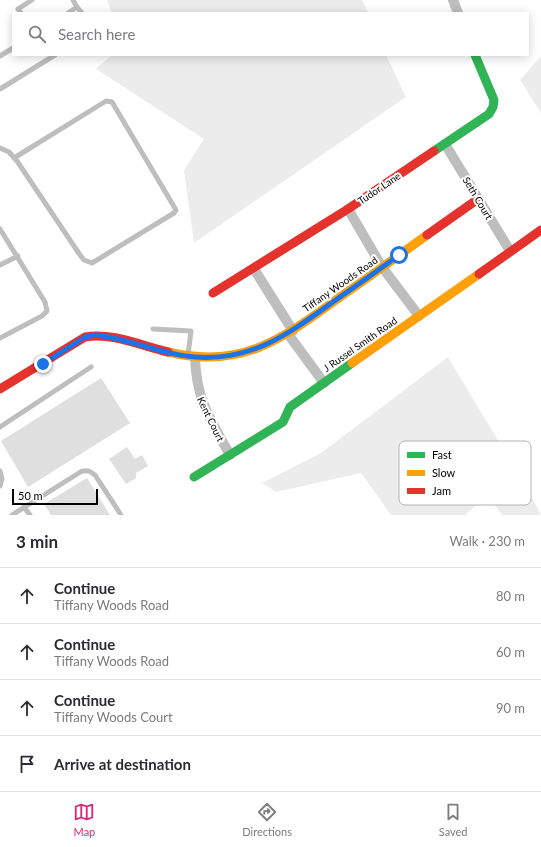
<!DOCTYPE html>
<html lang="en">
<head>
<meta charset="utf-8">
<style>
	body { margin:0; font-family:Lato,sans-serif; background:#f7f7f7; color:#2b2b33 }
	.scale { position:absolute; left:12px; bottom:10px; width:86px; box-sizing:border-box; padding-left:4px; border:2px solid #000; border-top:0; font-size:11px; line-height:14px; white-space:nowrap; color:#000; -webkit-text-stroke:3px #fff; paint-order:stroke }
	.stop { position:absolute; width:12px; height:12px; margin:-9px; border:3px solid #1a73e8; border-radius:50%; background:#fff }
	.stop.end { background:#1a73e8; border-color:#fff; box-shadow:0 1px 4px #0008 }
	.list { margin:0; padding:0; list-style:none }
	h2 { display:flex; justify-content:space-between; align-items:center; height:52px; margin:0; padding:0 16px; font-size:17px }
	h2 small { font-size:13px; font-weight:400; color:#7c7c81 }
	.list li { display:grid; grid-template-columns:26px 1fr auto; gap:12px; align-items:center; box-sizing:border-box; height:56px; padding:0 16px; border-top:1px solid #e1e1e2 }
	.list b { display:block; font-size:15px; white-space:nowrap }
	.list p { margin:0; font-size:13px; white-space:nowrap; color:#7c7c81 }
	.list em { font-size:13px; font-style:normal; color:#7c7c81 }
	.icon { flex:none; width:22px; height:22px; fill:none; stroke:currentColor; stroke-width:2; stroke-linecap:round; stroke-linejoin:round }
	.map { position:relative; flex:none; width:541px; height:515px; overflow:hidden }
	.search { position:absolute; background:#fff; box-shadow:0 2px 10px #0003; left:12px; right:12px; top:12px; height:44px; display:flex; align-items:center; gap:10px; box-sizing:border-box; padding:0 14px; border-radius:0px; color:#7c7c81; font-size:15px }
	.sheet { height:276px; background:#fff }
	nav { display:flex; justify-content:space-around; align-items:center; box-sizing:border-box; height:56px; border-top:1px solid #e1e1e2; background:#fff; font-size:11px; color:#7c7c81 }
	nav a { display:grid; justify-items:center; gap:2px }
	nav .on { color:#db2777 }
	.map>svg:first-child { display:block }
	.green { fill:#ececec }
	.building { fill:#dfdfdf }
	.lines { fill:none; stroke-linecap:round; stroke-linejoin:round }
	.lane { stroke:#bebebe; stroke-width:5 }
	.street { stroke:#bebebe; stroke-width:10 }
	.fast { stroke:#30b455; stroke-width:9 }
	.slow { stroke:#ff9f0a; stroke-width:9 }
	.jam { stroke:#e5322d; stroke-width:9 }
	.route { stroke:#1a73e8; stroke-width:5 }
	.labels { text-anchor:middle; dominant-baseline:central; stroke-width:4; stroke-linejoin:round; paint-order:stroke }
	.street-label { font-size:10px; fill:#000; stroke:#fff }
	.key { fill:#fff; stroke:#b2b2b2; stroke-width:1 }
	.key-label { font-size:11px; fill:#000 }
</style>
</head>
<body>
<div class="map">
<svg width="541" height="515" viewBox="0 0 541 515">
	<rect width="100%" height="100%" fill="#fff"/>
	<path class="green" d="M107,0h255l6,13h-256z
		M112,55h274l20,42 -212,146 -10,-73 20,-31 -108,-70z
		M541,56v57l-21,-33z
		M448,357l81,135 12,23h-39l-14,-20 -23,20h-74l-30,-42 -85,19 -14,-9 59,-30z"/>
	<path class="building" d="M101,378l29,45 -102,64 -27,-46z
		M127,447l8,12 7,-4 6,11 -12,7v5l-10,6 -17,-25z
		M87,478l23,37h-59l-7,-11z"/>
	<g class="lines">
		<path class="lane" d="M73,0l4,7
			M21,13l-3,-4 14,-9
			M68,13l9,-6 5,6
			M0,56l13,-8
			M0,89l55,-34
			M0,148l9,4 8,9 63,94 4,5 8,3 82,-50 2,-3 -64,-108 -6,-1 -8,5 -84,52
			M0,229l45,73 2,9 -5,5 -42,22
			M0,265l18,-9
			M153,329l38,2 -3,24
			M0,427l91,-60
			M0,471l2,8 -2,7
			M24,507l6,8
			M12,515l70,-44h7l6,4 26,40"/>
		<path class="street" d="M453,0l5,13
			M445,144l65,107
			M348,209l34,58 37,49
			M254,269l39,62
			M288,334l36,49
			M195,357c1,42 15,62 35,98"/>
		<path class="fast" d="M434,151l55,-37 4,-7 1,-7 -19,-45
			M194,477l89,-55 7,-15 62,-44"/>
		<path class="slow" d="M168,352c75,18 115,-14 172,-55 29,-20 58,-41 87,-62
			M352,363l127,-89"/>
		<path class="jam" d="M427,235l51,-36
			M479,274l62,-44
			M213,293l135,-84 86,-58
			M0,389l85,-52c27,-5 57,9 83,15"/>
	</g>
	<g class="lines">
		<path class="route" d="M43,364l42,-27 10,-2c34,3 66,20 100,22 56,4 92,-22 135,-53 23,-16 46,-32 69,-49"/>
	</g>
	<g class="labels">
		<g class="street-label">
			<text transform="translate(379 188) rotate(-34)">Tudor Lane</text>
			<text transform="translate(478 198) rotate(59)">Seth Court</text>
			<text transform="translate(340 284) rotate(-35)">Tiffany Woods Road</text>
			<text transform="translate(360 344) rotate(-35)">J Russel Smith Road</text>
			<text transform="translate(211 419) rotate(64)">Kent Court</text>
		</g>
	</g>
	<rect x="399" y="441" width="132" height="64" rx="6" class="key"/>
	<rect x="407" y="452" width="18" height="6" fill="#30b455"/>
	<rect x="407" y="470" width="18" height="6" fill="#ff9f0a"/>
	<rect x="407" y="488" width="18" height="6" fill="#e5322d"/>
	<g class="key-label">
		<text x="432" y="459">Fast</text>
		<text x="432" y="477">Slow</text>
		<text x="432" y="495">Jam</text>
	</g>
</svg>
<div class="scale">50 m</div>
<div class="stop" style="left:399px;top:255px"></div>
<div class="stop end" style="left:43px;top:364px"></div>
<div class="search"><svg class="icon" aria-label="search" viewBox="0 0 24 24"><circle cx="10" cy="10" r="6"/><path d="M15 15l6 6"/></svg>Search here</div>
</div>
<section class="sheet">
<h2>3 min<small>Walk · 230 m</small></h2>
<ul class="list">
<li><svg class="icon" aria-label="ahead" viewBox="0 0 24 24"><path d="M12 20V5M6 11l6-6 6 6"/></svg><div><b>Continue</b><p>Tiffany Woods Road</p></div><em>80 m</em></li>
<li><svg class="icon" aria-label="ahead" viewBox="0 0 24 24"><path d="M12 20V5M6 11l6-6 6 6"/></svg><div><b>Continue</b><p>Tiffany Woods Road</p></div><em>60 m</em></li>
<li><svg class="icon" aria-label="ahead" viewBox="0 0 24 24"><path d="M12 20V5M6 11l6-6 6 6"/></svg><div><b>Continue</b><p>Tiffany Woods Court</p></div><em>90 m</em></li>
<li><svg class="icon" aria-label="arrive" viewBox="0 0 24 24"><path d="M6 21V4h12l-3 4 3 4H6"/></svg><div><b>Arrive at destination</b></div></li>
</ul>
</section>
<nav>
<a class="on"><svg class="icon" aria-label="map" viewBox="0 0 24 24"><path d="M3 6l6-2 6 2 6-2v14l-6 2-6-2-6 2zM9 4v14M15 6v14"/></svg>Map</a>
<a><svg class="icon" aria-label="directions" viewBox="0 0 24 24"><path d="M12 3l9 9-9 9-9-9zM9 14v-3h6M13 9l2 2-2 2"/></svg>Directions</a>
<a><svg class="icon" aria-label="saved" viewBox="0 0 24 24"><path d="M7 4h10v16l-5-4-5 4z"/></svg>Saved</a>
</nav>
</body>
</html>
